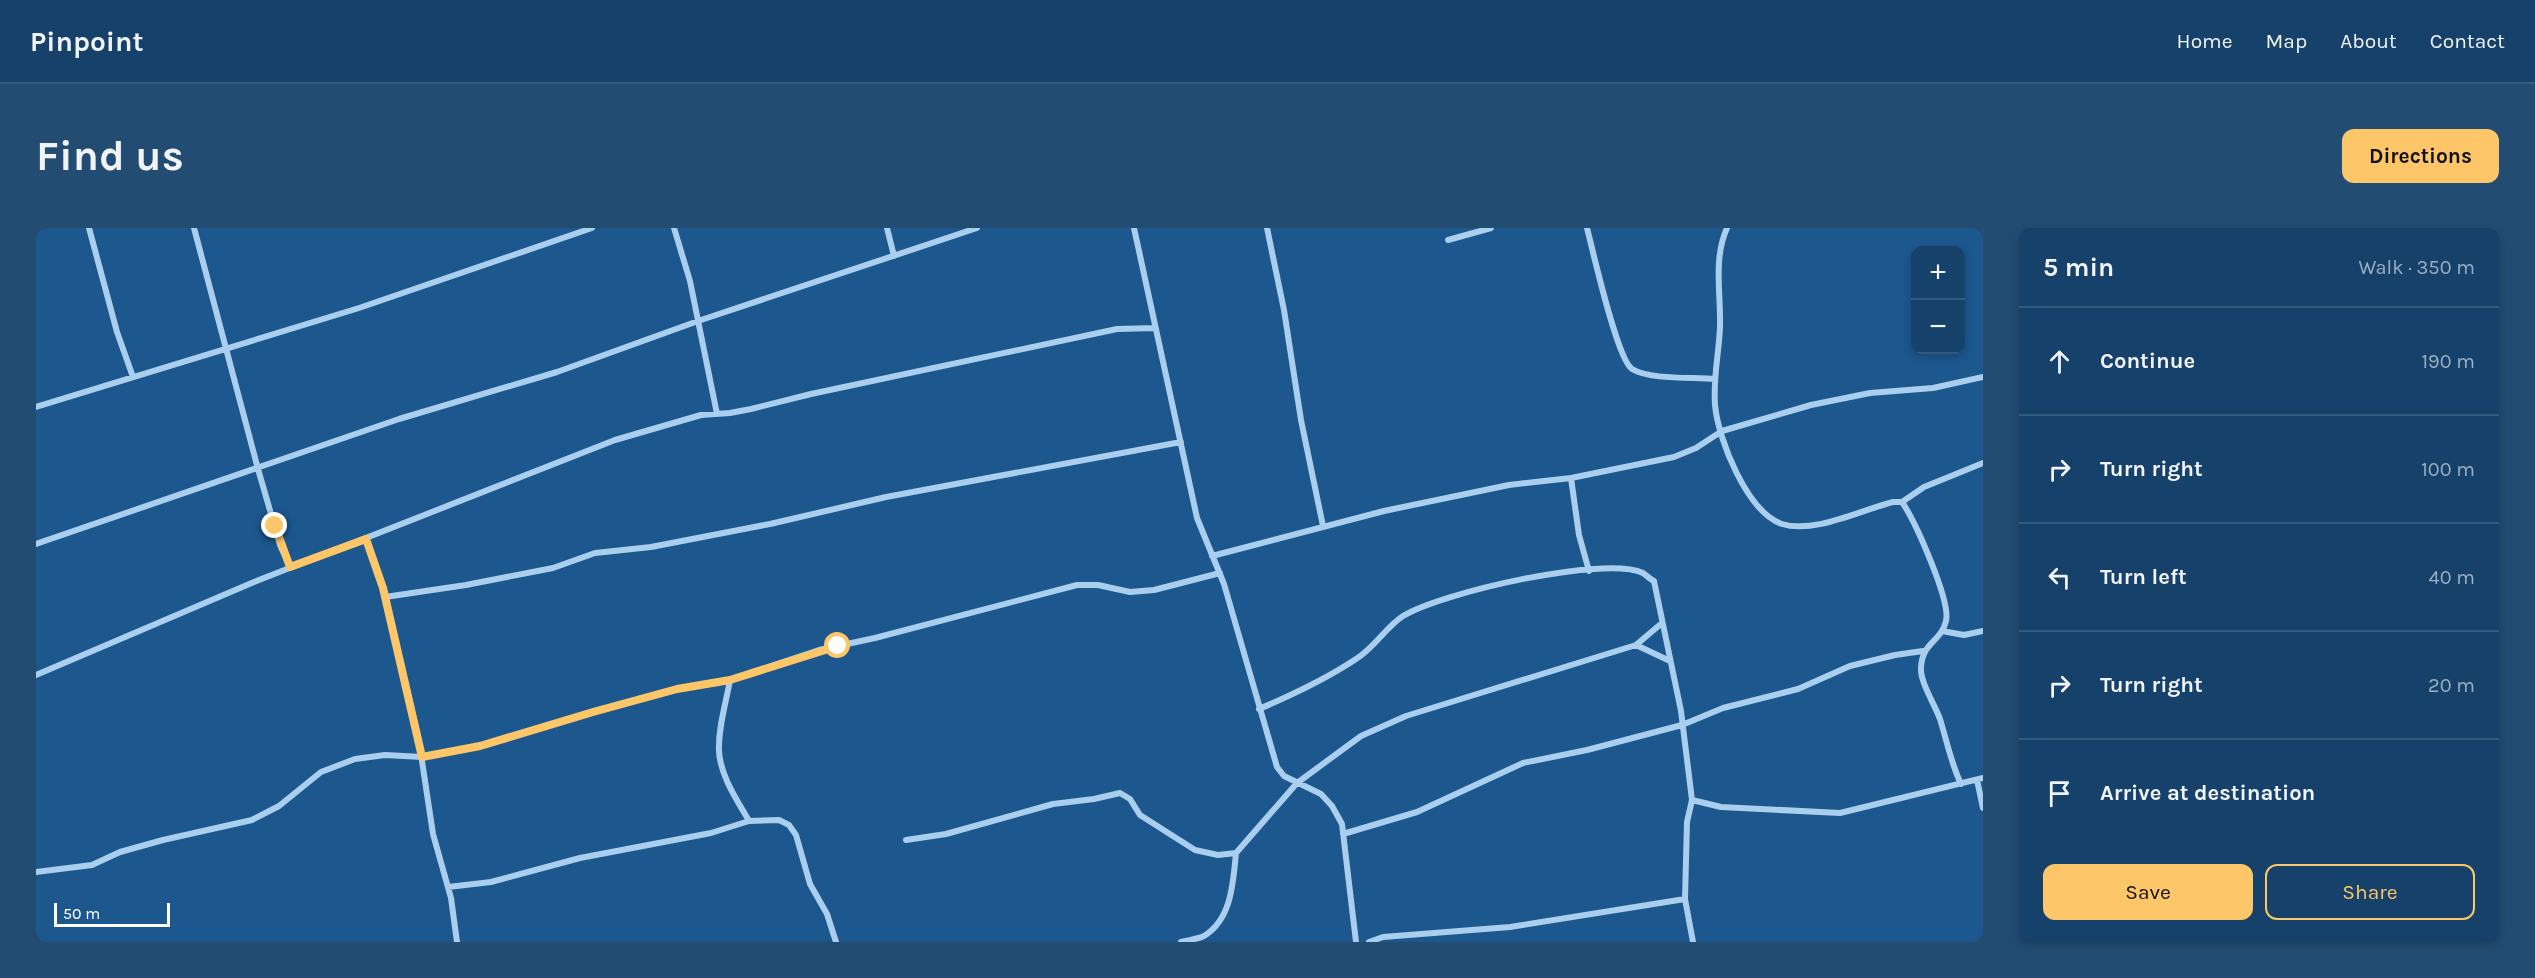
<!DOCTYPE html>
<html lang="en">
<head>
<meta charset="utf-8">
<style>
	body { margin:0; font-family:Karla,sans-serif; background:#224c72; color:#f1f3f6 }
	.controls { position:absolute; right:18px; top:18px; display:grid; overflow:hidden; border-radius:12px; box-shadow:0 3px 9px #0003 }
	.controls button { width:54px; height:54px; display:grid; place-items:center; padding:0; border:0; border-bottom:2px solid #345a7e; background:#15416a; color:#f1f3f6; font:30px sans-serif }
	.scale { position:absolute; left:18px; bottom:15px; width:116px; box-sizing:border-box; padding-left:6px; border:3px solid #fff; border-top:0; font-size:16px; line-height:21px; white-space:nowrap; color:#fff; -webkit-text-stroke:4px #1c578e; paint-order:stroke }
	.stop { position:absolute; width:18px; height:18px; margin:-14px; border:4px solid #fdc668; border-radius:50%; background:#fff }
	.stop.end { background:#fdc668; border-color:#fff; box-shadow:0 2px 6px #0008 }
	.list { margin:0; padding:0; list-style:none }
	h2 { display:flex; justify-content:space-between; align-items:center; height:78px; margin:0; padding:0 24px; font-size:26px }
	h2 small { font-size:20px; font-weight:400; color:#9dafc1 }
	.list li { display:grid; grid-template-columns:39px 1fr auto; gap:18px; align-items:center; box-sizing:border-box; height:108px; padding:0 24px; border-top:2px solid #345a7e }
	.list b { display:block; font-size:22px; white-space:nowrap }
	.list em { font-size:20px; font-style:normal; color:#9dafc1 }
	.actions { display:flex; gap:12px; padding:18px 24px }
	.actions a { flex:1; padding:14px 0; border:2px solid #fdc668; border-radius:12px; text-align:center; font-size:21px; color:#fdc668 }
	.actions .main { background:#fdc668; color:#111 }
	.icon { flex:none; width:33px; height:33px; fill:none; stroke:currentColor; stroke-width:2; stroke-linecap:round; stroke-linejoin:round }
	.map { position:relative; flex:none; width:1947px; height:714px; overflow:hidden; border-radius:12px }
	header { display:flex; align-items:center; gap:36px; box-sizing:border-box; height:84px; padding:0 30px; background:#15416a; border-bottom:2px solid #345a7e }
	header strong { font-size:28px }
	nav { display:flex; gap:33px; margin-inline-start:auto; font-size:21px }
	.intro { display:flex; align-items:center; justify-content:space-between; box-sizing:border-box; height:144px; padding:0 36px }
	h1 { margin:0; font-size:42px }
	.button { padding:15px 27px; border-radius:12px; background:#fdc668; color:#111; font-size:21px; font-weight:700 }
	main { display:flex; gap:36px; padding:0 36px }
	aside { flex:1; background:#15416a; border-radius:12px; box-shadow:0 3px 9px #0003 }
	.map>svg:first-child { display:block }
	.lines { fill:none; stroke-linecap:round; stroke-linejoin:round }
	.street { stroke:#aaceed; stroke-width:6 }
	.route { stroke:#fdc668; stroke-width:8 }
</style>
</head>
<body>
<header>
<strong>Pinpoint</strong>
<nav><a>Home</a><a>Map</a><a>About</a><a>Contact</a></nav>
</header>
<div class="intro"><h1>Find us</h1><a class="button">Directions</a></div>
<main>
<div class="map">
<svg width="1947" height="714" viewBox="0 0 1947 714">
	<rect width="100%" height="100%" fill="#1c578e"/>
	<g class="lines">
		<path class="street" d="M53,0l28,104 16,45
			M158,0l64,241 22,76 10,22
			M638,0l16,53 27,133
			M851,0l7,28
			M1098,0l63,290 27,66 53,183 7,9 37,18 11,12 10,18 14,118
			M1231,0l17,82 17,110 22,106
			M1551,0c6,23 30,131 45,141 18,11 61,8 83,10
			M1691,0c-14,31 -6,66 -7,99 -1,26 -7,50 -5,78 3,34 32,107 67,119 32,10 79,-14 111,-22h9c13,19 49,99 44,119 -5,21 -24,21 -25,47 -1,14 14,37 19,51 7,23 11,44 21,65
			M1412,12l43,-12
			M0,179l323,-99 233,-80
			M1535,250l8,57 10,36
			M1866,274l22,-15 59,-24
			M330,311l17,49 36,153 14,93 18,64 6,44
			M0,316l363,-125 158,-47 141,-51 279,-93
			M1176,328l172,-45 125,-26 62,-7 103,-21 22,-9 26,-17 89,-26 59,-12 63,-5 50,-11
			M349,369l81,-12 87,-17 42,-15 56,-6 119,-23 116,-27 295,-55
			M1906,403l22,4 19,-4
			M1600,417l34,16
			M0,447l218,-93 361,-142 86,-25 29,-2 21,-4 60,-15 306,-65 38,-1
			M694,452c-4,23 -12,48 -11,71 1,24 18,49 30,70
			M1223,481c33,-14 67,-30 97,-50 18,-11 30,-32 47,-43 37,-23 201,-61 240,-43 3,2 7,6 11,8l27,130 11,89 -5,22 -2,77 8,43
			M1941,552l6,28
			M1656,572l29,7 119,6 143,-35
			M1307,606l74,-22 106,-49 64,-13 95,-25 41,-17 75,-19 52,-23 45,-11 28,-4
			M870,612l40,-6 107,-30 41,-5 26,-6 10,6 10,16 55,35 23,5 18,-2 61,-70 64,-47 45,-20 230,-71 26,-22
			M0,644l56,-7 28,-13 43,-12 89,-20 27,-14 42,-34 34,-13 30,-4 37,2 58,-11 113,-34 84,-23 53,-9 89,-30 56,-12 202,-53h21l32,7 24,-2 66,-17
			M412,659l43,-5 89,-24 131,-25 38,-12 30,-1 10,5 7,10 14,49 17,30 9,28
			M1145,714c7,-2 17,-3 23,-6 28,-17 29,-54 32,-83
			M1333,714l14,-5 127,-10 175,-28"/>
	</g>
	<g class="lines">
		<path class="route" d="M239,298l15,41 76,-28 17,49 39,169 58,-11 113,-34 84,-23 53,-9 108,-34"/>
	</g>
</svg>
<div class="controls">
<button>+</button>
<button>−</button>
</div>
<div class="scale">50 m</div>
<div class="stop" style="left:802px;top:418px"></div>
<div class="stop end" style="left:239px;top:298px"></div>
</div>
<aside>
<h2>5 min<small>Walk · 350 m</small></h2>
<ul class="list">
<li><svg class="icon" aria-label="ahead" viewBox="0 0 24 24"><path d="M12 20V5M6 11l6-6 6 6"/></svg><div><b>Continue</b></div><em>190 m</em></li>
<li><svg class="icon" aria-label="right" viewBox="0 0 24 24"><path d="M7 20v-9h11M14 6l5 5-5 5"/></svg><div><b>Turn right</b></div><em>100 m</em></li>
<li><svg class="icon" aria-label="left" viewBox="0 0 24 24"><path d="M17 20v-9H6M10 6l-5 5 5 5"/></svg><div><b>Turn left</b></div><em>40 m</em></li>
<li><svg class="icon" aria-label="right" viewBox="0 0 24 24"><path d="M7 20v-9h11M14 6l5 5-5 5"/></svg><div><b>Turn right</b></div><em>20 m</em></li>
<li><svg class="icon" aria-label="arrive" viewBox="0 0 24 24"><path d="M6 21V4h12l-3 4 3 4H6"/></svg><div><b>Arrive at destination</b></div></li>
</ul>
<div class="actions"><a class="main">Save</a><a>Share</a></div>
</aside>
</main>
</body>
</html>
